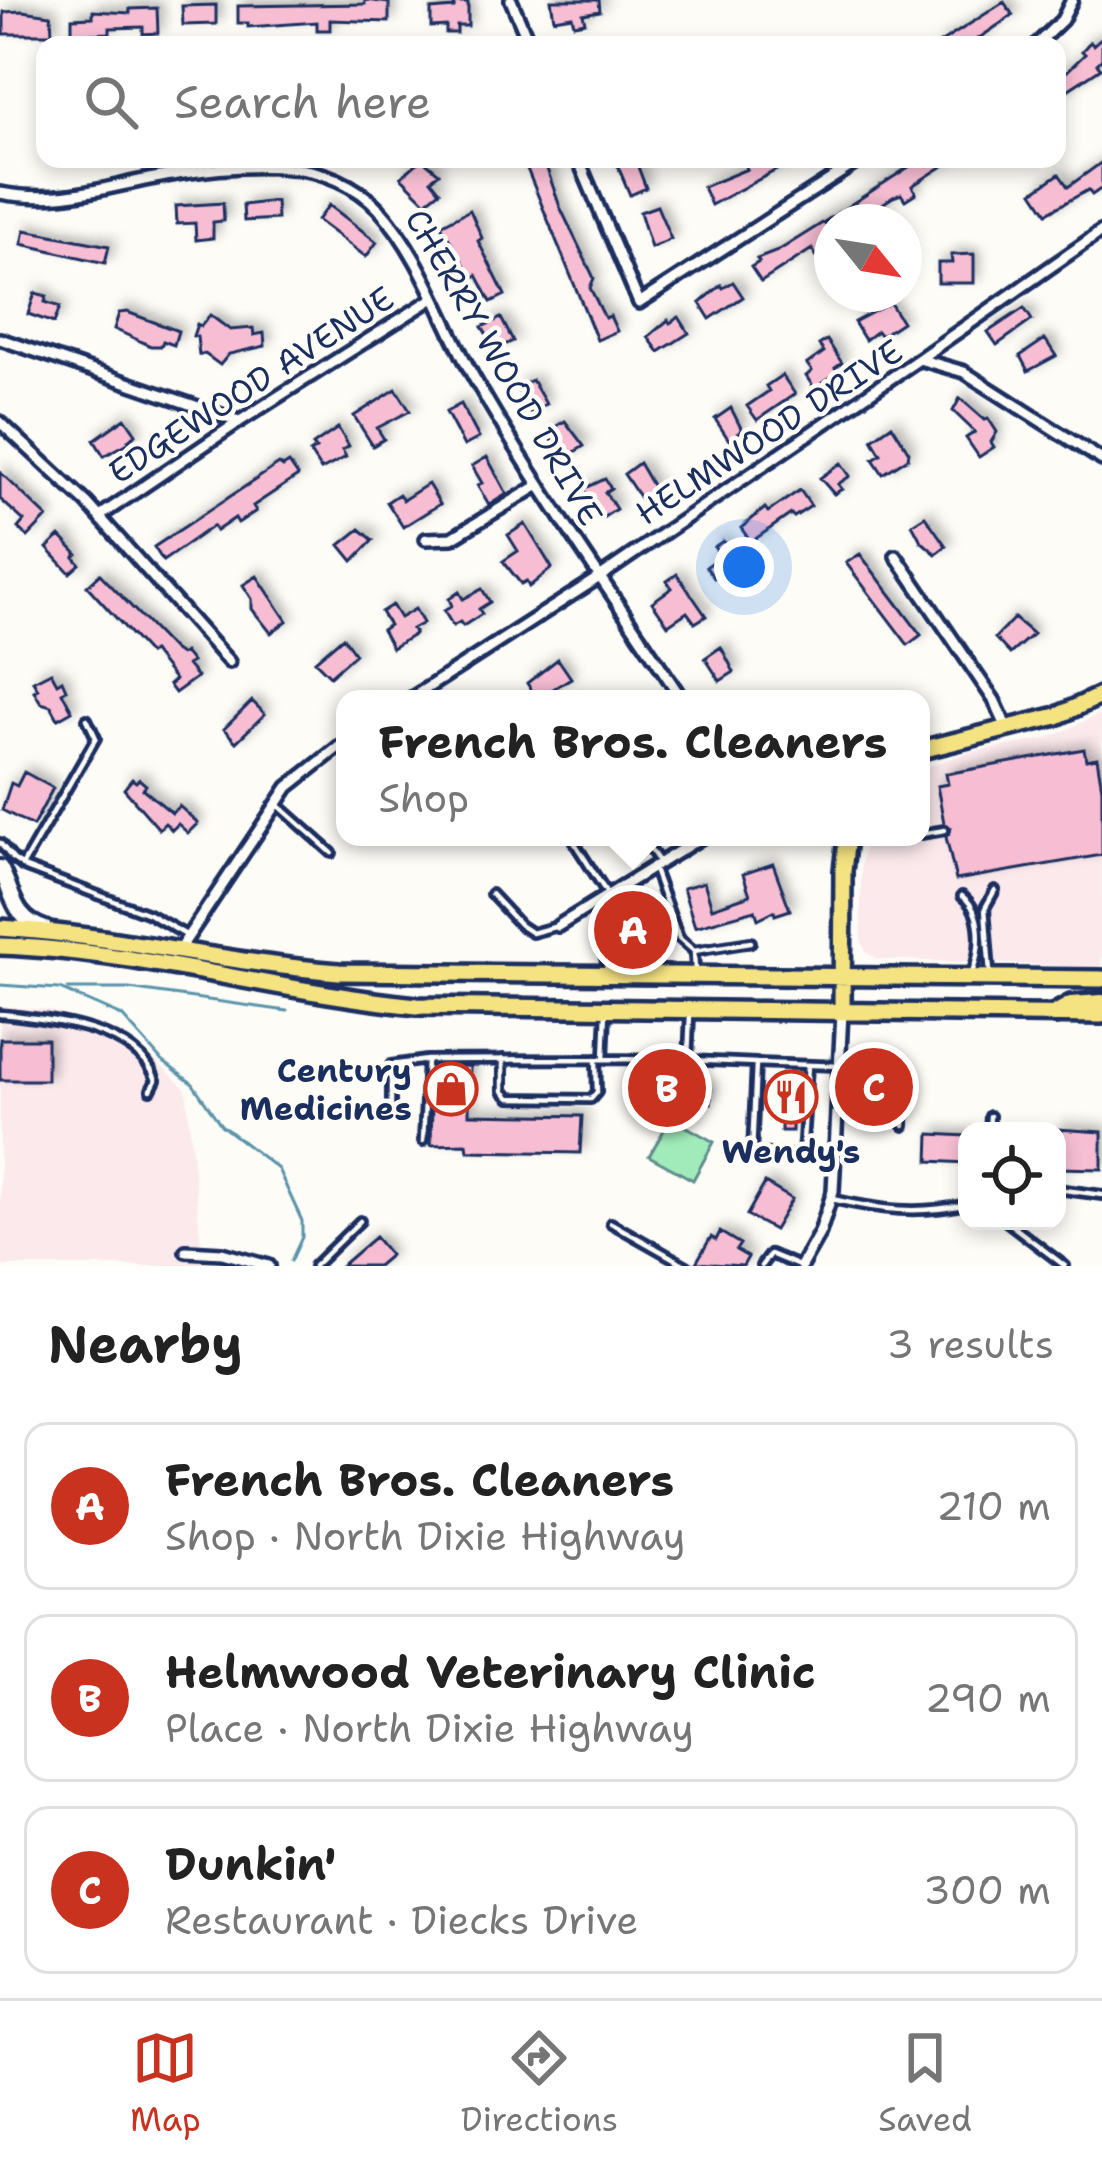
<!DOCTYPE html>
<html lang="en">
<head>
<meta charset="utf-8">
<style>
	body { margin:0; font-family:"Shantell Sans",sans-serif; background:#f6f6f6; color:#222 }
	.controls { position:absolute; right:36px; bottom:36px; display:grid; overflow:hidden; border-radius:24px; box-shadow:0 6px 18px #0003 }
	.controls button { width:108px; height:108px; display:grid; place-items:center; padding:0; border:0; border-bottom:3px solid #e0e0e0; background:#fff; color:#222; font:60px sans-serif }
	.compass { position:absolute; left:814px; top:204px; width:108px; height:108px; border-radius:50%; background:#fff; box-shadow:0 6px 18px #0003; rotate:120deg }
	.you { position:absolute; left:744px; top:567px; width:42px; height:42px; margin:-30px; border:9px solid #fff; border-radius:50%; background:#1a73e8; box-shadow:0 0 0 18px #1a73e833 }
	.badge { display:grid; place-items:center; width:78px; height:78px; border-radius:50%; background:#c8321e; color:#fff; font-size:39px; font-weight:700 }
	.pin { position:absolute; translate:-50% -50%; border:6px solid #fff; box-shadow:0 3px 12px #0006 }
	.popup { position:absolute; left:336px; top:690px; width:594px; height:156px; box-sizing:border-box; display:grid; place-content:center; border-radius:24px; background:#fff; filter:drop-shadow(0 3px 9px #0005); font-size:39px; white-space:nowrap; color:#767676 }
	.popup b { font-size:45px; color:#222 }
	.popup::after { content:''; position:absolute; left:50%; top:100%; margin-left:-24px; border:24px solid transparent; border-top-color:#fff }
	.list { margin:0; padding:0; list-style:none }
	h2 { display:flex; justify-content:space-between; align-items:center; height:156px; margin:0; padding:0 48px; font-size:51px }
	h2 small { font-size:39px; font-weight:400; color:#767676 }
	.list li { display:grid; grid-template-columns:78px 1fr auto; gap:36px; align-items:center; box-sizing:border-box; height:168px; margin:0 24px 24px; padding:0 24px; border:3px solid #e0e0e0; border-radius:24px }
	.list b { display:block; font-size:45px; white-space:nowrap }
	.list p { margin:0; font-size:39px; white-space:nowrap; color:#767676 }
	.list em { font-size:39px; font-style:normal; color:#767676 }
	.icon { flex:none; width:66px; height:66px; fill:none; stroke:currentColor; stroke-width:2; stroke-linecap:round; stroke-linejoin:round }
	.map { position:relative; flex:none; width:1102px; height:1266px; overflow:hidden }
	.search { position:absolute; background:#fff; box-shadow:0 6px 18px #0003; left:36px; right:36px; top:36px; height:132px; display:flex; align-items:center; gap:30px; box-sizing:border-box; padding:0 42px; border-radius:24px; color:#767676; font-size:45px }
	.sheet { height:732px; background:#fff }
	nav { display:flex; justify-content:space-around; align-items:center; box-sizing:border-box; height:168px; border-top:3px solid #e0e0e0; background:#fff; font-size:33px; color:#767676 }
	nav a { display:grid; justify-items:center; gap:6px }
	nav .on { color:#c8321e }
	.map>svg:first-child { display:block }
	.built { fill:#fbe9ec }
	.green { fill:#a1ebba; stroke:#5e8d8c; stroke-width:3 }
	.lines { fill:none; stroke-linecap:round; stroke-linejoin:round }
	.stream { stroke:#5a93aa; stroke-width:3 }
	.building { fill:#f7bed3; stroke:#1b2f5e; stroke-width:3; filter:url(#shadow) }
	.lane-casing { stroke:#1b2f5e; stroke-width:14 }
	.street-casing { stroke:#1b2f5e; stroke-width:18 }
	.secondary-casing { stroke:#1b2f5e; stroke-width:22 }
	.primary-casing { stroke:#1b2f5e; stroke-width:24 }
	.highway-casing { stroke:#1b2f5e; stroke-width:26 }
	.lane { stroke:#fdfcf7; stroke-width:4.5 }
	.street { stroke:#fdfcf7; stroke-width:9 }
	.secondary { stroke:#fdfcf7; stroke-width:14 }
	.primary { stroke:#f5e382; stroke-width:15 }
	.highway { stroke:#f5e382; stroke-width:16 }
	.labels { text-anchor:middle; dominant-baseline:central; stroke-width:9; stroke-linejoin:round; paint-order:stroke }
	.street-label { font-size:33px; fill:#1b2f5e; stroke:#fdfcf7 }
	.poi-label { font-size:33px; font-weight:bold; fill:#1b2f5e; stroke:#fdfcf7; text-anchor:end }
</style>
</head>
<body>
<div class="map">
<svg width="1102" height="1266" viewBox="0 0 1102 1266">
	<defs>
		<filter id="shadow"><feDropShadow dx="5.5" dy="-5.5" stdDeviation="6" flood-color="#0004"/></filter>
	</defs>
	<rect width="100%" height="100%" fill="#fdfcf7"/>
	<filter id="ink" filterUnits="userSpaceOnUse"><feTurbulence type="fractalNoise" baseFrequency=".00833" numOctaves="2"/><feDisplacementMap in="SourceGraphic" scale="24" xChannelSelector="R" yChannelSelector="G"/><feConvolveMatrix kernelMatrix="1 2 1 2 8 2 1 2 1" color-interpolation-filters="sRGB"/></filter>
	<g filter="url(#ink)">
		<path class="built" d="M1102,713v254l-224,-8 -12,-7 -5,-13v-73l5,-28 55,-1v-68l46,-16 80,-14z
			M0,1006l49,4 92,38 45,41 17,177h-203z"/>
		<path class="green" d="M671,1118l43,24 -21,38 -44,-24z"/>
		<g class="lines">
			<path class="stream" d="M0,985l59,4
				M60,989l62,27 39,44 32,24 28,41 57,44 24,52v16l-11,24
				M68,989h61l158,22"/>
		</g>
		<path class="building" d="M365,0l24,3v19l-59,-2v10h-13v-8l-69,5v-4h-10v-17l127,-2z
			M551,0h48l1,11 -17,3 2,8 -11,2 -2,-8 -18,3z
			M1004,2l9,13 -44,30h-32z
			M455,3h13v23h-11v7h-11v-7l-15,1v-17l23,-2z
			M216,5v19l-33,1 -1,-19z
			M157,8l1,25 -15,1v-7l-33,1v5l-21,1v7h-13v-7h-4v-16l21,-1v-6l37,2v-4z
			M23,11l28,4 1,19h-48v-22z
			M1102,37v22l-5,5 4,4 -44,29v-16l28,-27 -3,-3 8,-9 3,3z
			M422,159l17,14 -8,7 9,11 -14,11 -25,-25z
			M523,159h18l5,7 14,41 34,71 -4,10 15,30 5,-2 7,15 -20,9z
			M615,159h20l11,29 -16,7z
			M759,159h19l4,8 -71,38 -8,-18 44,-18 -2,-3z
			M921,159h33l-42,27 4,7 -11,7 -4,-6 -8,3 -23,15 3,5 -6,5h-43z
			M1102,162v26l-10,7 -4,-5 -41,23 -14,-21 26,-18 9,13z
			M276,201l1,18 -33,2 -1,-16z
			M223,203l1,18 -11,1v16l-17,2 -1,-17 -18,1 -1,-18z
			M329,205l48,37 -11,15 -49,-37z
			M657,206l14,33 -20,9 -11,-36z
			M470,210l12,28 -4,3 27,54 -14,7 -14,-27 -5,3 -31,-53z
			M824,222l8,12 -10,9 5,7 -10,7 -5,-8 -51,33 -10,-15 8,-5 -2,-3 21,-8z
			M25,230l84,16 -4,17 -83,-19z
			M974,254v29h-36v-20h14l-1,-8z
			M733,282l10,15 -33,22 -10,-16 21,-18 2,3z
			M35,293l12,3 -2,6 15,5 -6,16 -26,-9z
			M890,303l12,19 -21,14 -4,-5 -12,9 -11,-18z
			M1024,308l8,12 -35,25 -9,-13z
			M127,312l51,19 -4,14 -11,-4 -2,5h-10l-37,-17 5,-16z
			M210,315l20,15 23,-2 1,7 10,-2 1,13 -36,8 -9,11 -15,-11 -6,1 -2,-18 -4,-1 4,-12 4,2z
			M679,317l10,16 -30,19 -11,-15 20,-17 2,3z
			M501,318l12,23 -17,8 -14,-22z
			M1045,339l11,17 -28,15 -8,-15z
			M827,340l15,23 -7,5 3,4 -23,17 -9,-13 6,-5 -5,-7 17,-12 -5,-7z
			M782,375l13,19 -38,26 -10,-14 22,-15 -3,-5z
			M532,380l14,24 -16,8 -13,-24z
			M396,389l14,22 -33,17 7,11 -11,7 -19,-30z
			M960,398l25,22 3,-2 9,14 -6,10 3,5 -15,10 -13,-19 9,-6 -22,-21z
			M461,404l18,34 -15,8 -18,-34z
			M731,408l11,22 -13,10 -14,-21z
			M125,418l11,16 -8,6 2,2 -26,14 -10,-16z
			M565,421l19,25 -21,13 -16,-27z
			M892,425l17,27 -1,6 -25,16 -10,-15 8,-5 -9,-15z
			M338,428l11,18 -7,4 4,7 -25,13 -11,-17 6,-4 -3,-4z
			M487,457l20,37 -18,11 -12,-20 5,-2 -10,-17z
			M289,463l9,13 -45,30 3,5 -18,12 -3,-5 -19,13 -3,-5 -50,35 -9,-14 125,-83 4,3z
			M639,463l17,29 -14,9 -18,-27z
			M841,463l9,13 -12,8 4,5 -8,5 -14,-16z
			M0,472l47,45 -19,20 -10,-9 6,-7 -24,-22z
			M605,479l6,9 -6,4 11,17 -15,10 -13,-17 3,-2 -7,-11z
			M428,484l12,20 -37,23 -16,-25 12,-8 4,6z
			M800,490l11,16 -17,11 -3,-3 -40,28 -10,-14 24,-20 3,4z
			M925,516l21,30 -10,8 -15,-13 -9,-17z
			M525,524l27,44 -23,19 -3,-6 -5,3 -18,-23 15,-10 -10,-16z
			M360,529l13,11 -20,21 -13,-16z
			M60,536l17,18 -3,3 6,7 -10,9 -23,-25z
			M723,541l18,21 -4,4 3,5 -10,7 -3,-5 -13,5 -8,-11 15,-11 -7,-9z
			M860,554l61,81 -13,10 -62,-82z
			M100,574l73,76 7,5 4,-3 8,10 -5,3 10,12 -22,16 -6,-8 6,-5 -23,-29 -3,3 -62,-68z
			M677,574l29,42 -11,7 -8,-11 -19,13 -16,-23 20,-14 -5,-7z
			M257,576l30,45 -16,12 -19,-24v-10l-9,-14z
			M482,589l8,13 -11,7 3,5 -19,12 -3,-4 -7,4 -9,-15 8,-5 -3,-7 10,-7 4,7z
			M392,605l8,13 15,-9 8,14 -11,6 3,5 -23,14 -10,-18 7,-5 -8,-13z
			M1014,618l19,16 -23,20 -15,-16z
			M343,637l12,17 -25,22 -15,-15z
			M721,647l13,25 -14,9 -15,-23z
			M558,659l13,19 -34,21 -10,-16z
			M51,672l6,11 5,-3 4,9 -4,3 10,19 -14,8 -7,-13 -10,-3 -7,-12 4,-2 -5,-8z
			M252,701l13,13 -29,28 -12,-13z
			M1084,749l2,11 11,-2 5,30v67l-146,25 -10,-43 5,-9 -7,-5 -7,-37 11,-2 -2,-10z
			M24,772l29,16 -20,38 -31,-16 9,-27 6,3z
			M132,779l4,3 3,-3 7,6 -3,4 29,24 7,-7 19,17 -10,10 -10,-9 -6,6 -7,-7 -6,6 -35,-40z
			M773,864l17,46 -15,5 -1,-4 -16,8 -3,-9 -60,17 -12,-39 21,-6 8,26 38,-13 -7,-21z
			M650,915l6,18 -41,13 -5,-19z
			M0,1039h47v41h-47z
			M470,1066l-1,48 113,2 -2,37 -112,-2 -1,-7 -36,1 2,-78z
			M657,1073l20,1v12l34,3v14l-55,-1z
			M782,1075l19,1 -3,42h-6v13h-11z
			M1057,1129l45,3v37l-45,-1z
			M930,1134l37,2v27l-38,-2z
			M765,1183l27,16 -18,31 -27,-15z
			M720,1232l20,12 -4,6 12,7 -5,9 -47,-3 15,-26 5,3z
			M375,1237l15,18 -13,11h-36z"/>
		<g class="lines">
			<g class="lane-casing">
				<path id="lane" d="M276,803l56,50
					M921,834l24,-4
					M642,837l18,26
					M574,842l34,53
					M0,843l13,16 13,9 123,46 37,21
					M22,866l74,-128 -9,-19
					M653,867l26,71 15,13
					M491,894l29,31 12,8 26,-7
					M962,896c22,16 19,54 10,77
					M595,903l12,65
					M695,972l-1,-21 57,-9
					M990,973l-5,-65 10,-18
					M606,1010l-2,49 84,1
					M0,1014c48,5 137,13 156,66l-5,10
					M690,1014l-2,46 68,3
					M503,1059v32l7,7 81,1 6,-7 -1,-33
					M808,1065l-6,91 -50,-3 4,-90 84,3
					M391,1111v-46l36,-5
					M861,1122l4,-59 11,-3 26,4 3,5 -1,57
					M989,1131l1,-15
					M423,1141l4,-81 177,-1
					M1057,1189l45,6
					M832,1199c47,11 87,16 135,5
					M1006,1221l59,45
					M611,1223l76,43
					M314,1266l46,-45
					M761,1266l9,-12 29,12"/>
			</g>
			<g class="street-casing">
				<path id="street" d="M511,0l19,45
					M1036,45l26,-25 10,-20
					M578,159l61,144 223,-144
					M0,193c65,12 109,-8 171,-18 37,-6 81,-11 119,-7 32,2 67,17 89,41 42,46 64,113 94,167 64,112 138,216 209,323
					M0,339l239,82
					M919,359l183,-128
					M0,422l87,81 142,159
					M100,516l140,-95 192,-122
					M426,539l26,-1 87,-53
					M896,556l98,144 13,28
					M410,699l188,-121 321,-219 45,13 138,88
					M558,926l144,-89
					M177,953l111,-166 57,-45
					M186,1251l36,2 47,13
					M801,1266l19,-34 13,-41 9,-179"/>
			</g>
			<g class="secondary-casing">
				<path id="secondary" d="M0,868c14,26 12,50 45,61"/>
			</g>
			<g class="primary-casing">
				<path id="primary" d="M921,750l136,-34 45,-21
					M0,928c114,7 225,35 339,44l763,7
					M0,946c141,5 277,46 417,60l685,9
					M842,1012l1,-141 4,-34"/>
			</g>
			<g class="highway-casing">
				<path id="highway" d="M1055,1014l16,-9 31,-2"/>
			</g>
			<use href="#lane" class="lane"/>
			<use href="#street" class="street"/>
			<use href="#secondary" class="secondary"/>
			<use href="#primary" class="primary"/>
			<use href="#highway" class="highway"/>
		</g>
	</g>
	<defs>
		<g id="shop-ring" transform="scale(2.7)"><circle r="9.5" fill="#fdfcf7" stroke="#c8321e" stroke-width="1.5"/><path d="M-5-2.5h2.3a2.7 3.5 0 0 1 5.4 0H5L5.5 6h-11ZM-1.5-2.5h3a1.5 2.3 0 0 0-3 0Z" fill="#c8321e"/></g>
		<g id="restaurant-ring" transform="scale(2.7)"><circle r="9.5" fill="#fdfcf7" stroke="#c8321e" stroke-width="1.5"/><path d="M-5-6h1v4h1v-4h1v4h1v-4h1v5L-1.5 .5V6h-2V.5L-5-1ZM5-6V6H3V1.5H1.5Q1.5-4 5-6Z" fill="#c8321e"/></g>
	</defs>
	<g fill-rule="evenodd">
		<use href="#shop-ring" x="451" y="1089"/>
		<use href="#restaurant-ring" x="791" y="1097"/>
	</g>
	<g class="labels">
		<g class="street-label">
			<text transform="translate(504 367) rotate(60)">CHERRY WOOD DRIVE</text>
			<text transform="translate(251 385) rotate(-33)">EDGEWOOD AVENUE</text>
			<text transform="translate(769 432) rotate(-33)">HELMWOOD DRIVE</text>
		</g>
		<g class="poi-label">
			<text x="412" y="1070">Century<tspan x="412" dy="38">Medicines</tspan></text>
			<text x="791" y="1151" text-anchor="middle">Wendy's</text>
		</g>
	</g>
</svg>
<div class="controls">
<button><svg class="icon" aria-label="locate" viewBox="0 0 24 24"><circle cx="12" cy="12" r="6"/><path d="M12 2v4M12 18v4M2 12h4M18 12h4"/></svg></button>
</div>
<svg class="compass" viewBox="-18 -18 36 36"><path d="M0-13l5 13h-10z" fill="#e53935"/><path d="M0 13l5-13h-10z" fill="#767676"/></svg>
<div class="you"></div>
<div class="pin badge" style="left:633px;top:930px">A</div>
<div class="popup"><b>French Bros. Cleaners</b>Shop</div>
<div class="pin badge" style="left:667px;top:1088px">B</div>
<div class="pin badge" style="left:874px;top:1087px">C</div>
<div class="search"><svg class="icon" aria-label="search" viewBox="0 0 24 24"><circle cx="10" cy="10" r="6"/><path d="M15 15l6 6"/></svg>Search here</div>
</div>
<section class="sheet">
<h2>Nearby<small>3 results</small></h2>
<ul class="list">
<li><span class="badge">A</span><div><b>French Bros. Cleaners</b><p>Shop · North Dixie Highway</p></div><em>210 m</em></li>
<li><span class="badge">B</span><div><b>Helmwood Veterinary Clinic</b><p>Place · North Dixie Highway</p></div><em>290 m</em></li>
<li><span class="badge">C</span><div><b>Dunkin'</b><p>Restaurant · Diecks Drive</p></div><em>300 m</em></li>
</ul>
</section>
<nav>
<a class="on"><svg class="icon" aria-label="map" viewBox="0 0 24 24"><path d="M3 6l6-2 6 2 6-2v14l-6 2-6-2-6 2zM9 4v14M15 6v14"/></svg>Map</a>
<a><svg class="icon" aria-label="directions" viewBox="0 0 24 24"><path d="M12 3l9 9-9 9-9-9zM9 14v-3h6M13 9l2 2-2 2"/></svg>Directions</a>
<a><svg class="icon" aria-label="saved" viewBox="0 0 24 24"><path d="M7 4h10v16l-5-4-5 4z"/></svg>Saved</a>
</nav>
</body>
</html>
